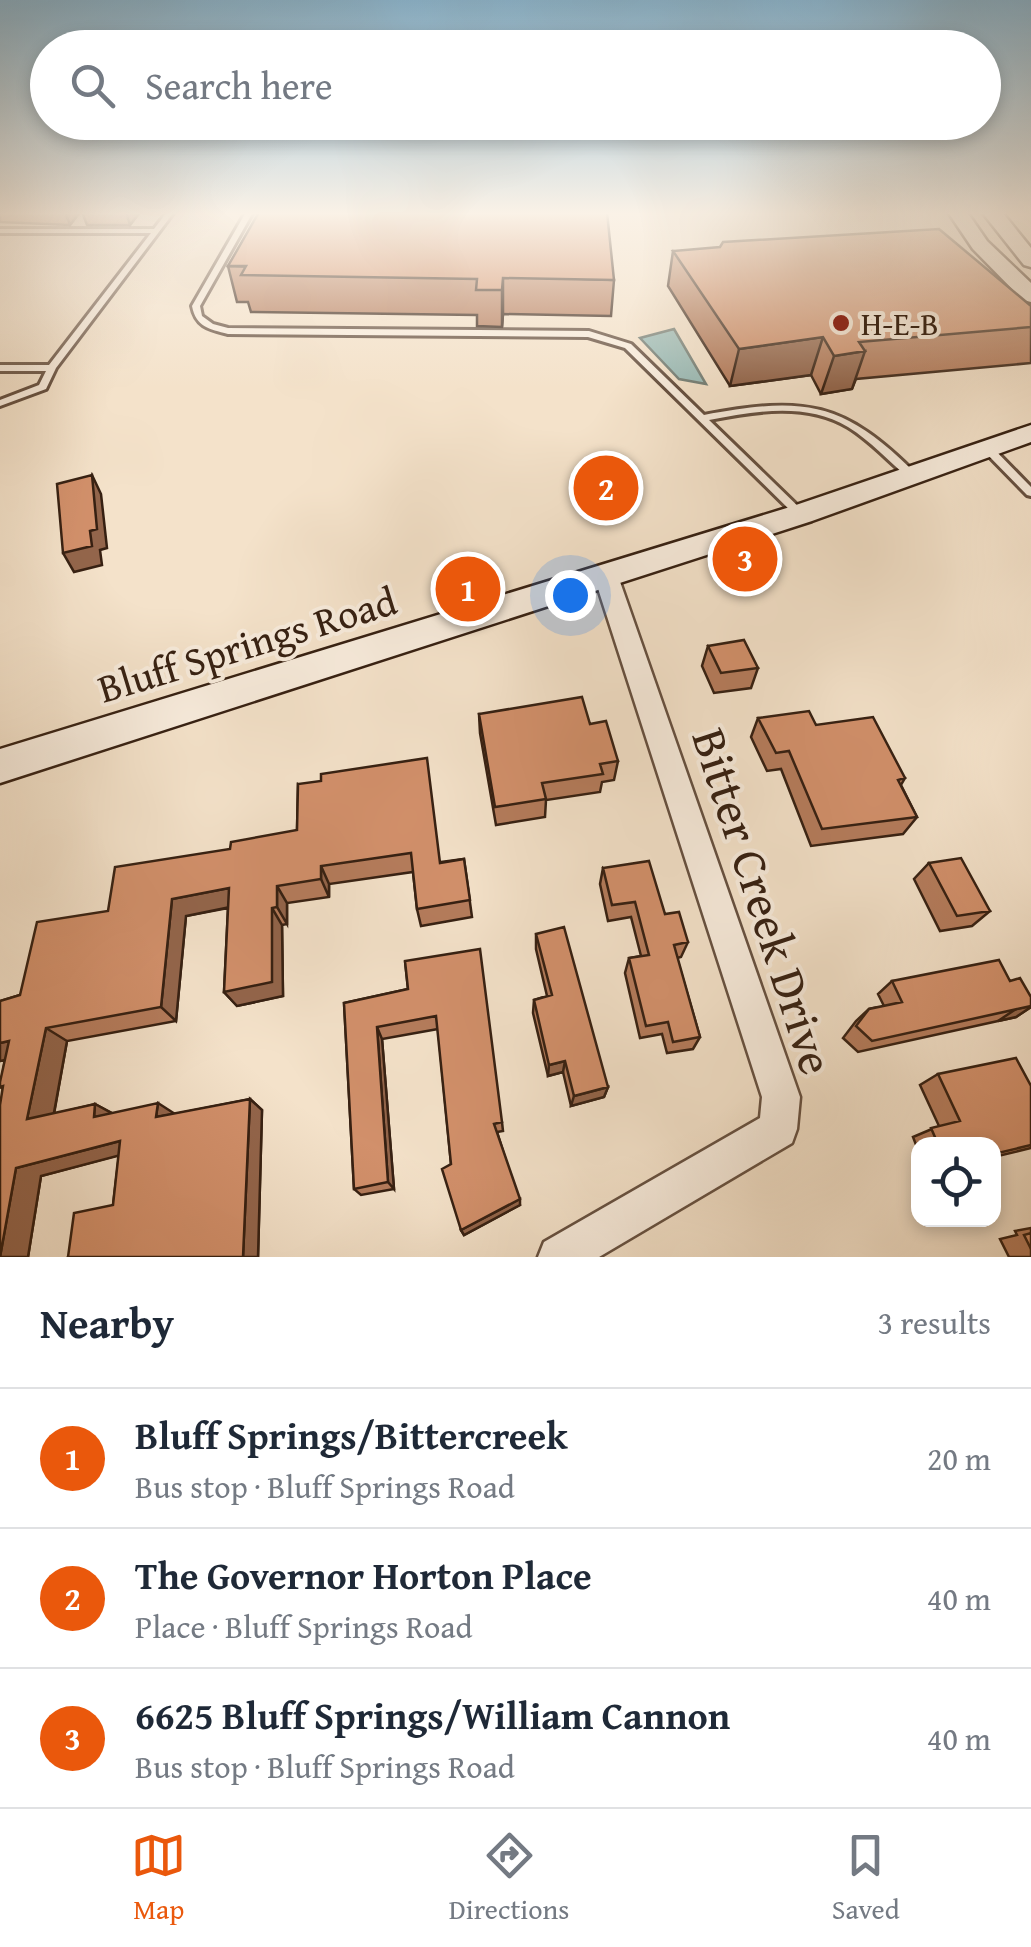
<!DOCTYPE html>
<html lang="en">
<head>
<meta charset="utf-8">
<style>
	body { margin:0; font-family:"Gentium Book Plus",serif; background:#f6f6f7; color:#1f2937 }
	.controls { position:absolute; right:30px; bottom:30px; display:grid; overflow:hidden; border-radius:20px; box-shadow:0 5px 15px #0003 }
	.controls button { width:90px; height:90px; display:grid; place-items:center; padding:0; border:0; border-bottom:2px solid #e0e1e3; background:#fff; color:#1f2937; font:50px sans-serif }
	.you { position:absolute; left:570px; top:595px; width:35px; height:35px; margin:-25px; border:8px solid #fff; border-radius:50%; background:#1a73e8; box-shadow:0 0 0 15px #1a73e833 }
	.badge { display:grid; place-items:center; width:65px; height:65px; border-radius:50%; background:#ea580c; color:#fff; font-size:32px; font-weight:700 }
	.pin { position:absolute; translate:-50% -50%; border:5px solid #fff; box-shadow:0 2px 10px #0006 }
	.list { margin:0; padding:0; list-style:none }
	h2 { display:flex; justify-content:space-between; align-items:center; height:130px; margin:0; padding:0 40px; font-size:42px }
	h2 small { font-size:32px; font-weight:400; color:#747a83 }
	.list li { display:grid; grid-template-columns:65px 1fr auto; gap:30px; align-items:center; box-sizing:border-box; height:140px; padding:0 40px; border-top:2px solid #e0e1e3 }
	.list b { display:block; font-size:38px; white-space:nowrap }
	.list p { margin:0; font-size:32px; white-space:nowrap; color:#747a83 }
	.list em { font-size:32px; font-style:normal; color:#747a83 }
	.icon { flex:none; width:55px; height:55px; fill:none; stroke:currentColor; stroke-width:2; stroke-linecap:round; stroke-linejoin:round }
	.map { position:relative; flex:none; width:1031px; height:1257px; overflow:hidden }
	.search { position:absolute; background:#fff; box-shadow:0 5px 15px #0003; left:30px; right:30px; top:30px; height:110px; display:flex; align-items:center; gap:25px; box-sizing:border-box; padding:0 35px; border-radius:55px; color:#747a83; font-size:38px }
	.sheet { height:550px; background:#fff }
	nav { display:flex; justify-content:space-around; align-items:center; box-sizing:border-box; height:140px; border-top:2px solid #e0e1e3; background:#fff; font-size:28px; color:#747a83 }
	nav a { display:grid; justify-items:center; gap:5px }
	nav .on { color:#ea580c }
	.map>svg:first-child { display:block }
	.water { fill:#9cbdb9; stroke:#737e76; stroke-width:2.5 }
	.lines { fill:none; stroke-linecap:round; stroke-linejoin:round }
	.lane-casing { stroke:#665040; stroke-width:6 }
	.street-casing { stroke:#665040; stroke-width:5 }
	.secondary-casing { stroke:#362012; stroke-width:5 }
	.lane { fill:#f8ecdd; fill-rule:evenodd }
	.street { fill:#f8ecdd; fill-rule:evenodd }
	.secondary { fill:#f8ecdd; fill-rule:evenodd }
	.wall { fill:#b57c5c; stroke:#362012; stroke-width:2.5 }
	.shaded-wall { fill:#93654b; stroke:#362012; stroke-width:2.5 }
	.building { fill:#d2906b; stroke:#362012; stroke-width:2.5 }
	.poi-dot { fill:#8f2418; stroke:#f8ecdd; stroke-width:4 }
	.labels { text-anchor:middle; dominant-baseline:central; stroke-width:8; stroke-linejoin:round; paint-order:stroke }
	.far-poi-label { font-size:32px; fill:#362012; stroke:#f8ecdd; text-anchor:start }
	.street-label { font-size:40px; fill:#362012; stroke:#f8ecdd }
	.near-street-label { font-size:48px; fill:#362012; stroke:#f8ecdd }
</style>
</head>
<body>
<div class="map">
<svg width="1031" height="1257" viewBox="0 0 1031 1257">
	<rect width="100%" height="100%" fill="#f4e2ca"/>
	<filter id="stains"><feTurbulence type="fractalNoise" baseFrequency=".002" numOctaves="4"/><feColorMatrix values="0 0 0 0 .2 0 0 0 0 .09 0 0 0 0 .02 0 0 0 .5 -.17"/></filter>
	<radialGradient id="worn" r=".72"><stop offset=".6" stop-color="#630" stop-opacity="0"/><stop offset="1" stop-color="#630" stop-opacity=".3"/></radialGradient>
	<path class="water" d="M674,329l32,55 -27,-5 -39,-41z"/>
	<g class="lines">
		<g class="lane-casing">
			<path id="lane" d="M167,212h7l-118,156 -10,21 -46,17v-6l39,-15 7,-14h-46v-6h49l102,-132h-151v-4h154z
				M246,212h7l-53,94 2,10 11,8 15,4 361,3 42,13 73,71c101,-19 140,-14 214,61l-5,3 -4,-1c-20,-16 -38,-37 -61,-51 -42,-25 -92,-16 -139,-7l97,94 -5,4 -4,-1 -172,-169 -37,-11 -360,-3c-19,-5 -32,-7 -36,-28z
				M987,445l4,1 40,41v9l-4,-1 -44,-45v-4z"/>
		</g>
		<g class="street-casing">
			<path id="street" d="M606,568l12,8 182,521 -3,32 -5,14 -193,114h-61l6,-15 216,-124 2,-21 -168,-521z"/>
		</g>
		<g class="secondary-casing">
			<path id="secondary" d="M948,212h19l20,29 44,42v19l-8,-2 -50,-51z
				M982,212h20l29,36v19l-7,-2z
				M1031,425v17l-219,79 -812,262v-34l790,-242z"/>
		</g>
		<use href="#lane" class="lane"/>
		<use href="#street" class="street"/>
		<use href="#secondary" class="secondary"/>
	</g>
	<path class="wall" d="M0,212h80l-10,13 -70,-3z
		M82,212h58l-10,13h-43z
		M673,251l358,55v57l-175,16 -4,10 -31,5 -10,-19 -81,11 -62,-100z
		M228,266l386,14 -3,36 -108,-2 -1,13 -25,-1v-11l-226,-3 -3,-10h-11z
		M708,646l50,22 -7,20 -37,5 -12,-27z
		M479,714l111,10 28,37 -4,19 -12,2 -2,10 -54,8 -1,17 -49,8 -16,-92z
		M758,718l58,7 89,53 -4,7 16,32 -14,17 -92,12 -30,-77 -14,2 -16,-34z
		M298,784l143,78 23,-3 8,58 -51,9 -4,-17 -4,-37 -84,12v13l-42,6v21l-5,1 1,71 -46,10 -13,-14 4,-84 -42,8 -10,105 -109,20 -13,73 41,-10 17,9 63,1 75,-15 12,11 -4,147h-190l45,-52 6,-50 -78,21 -13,81h-28l3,-168 -3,-2 5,-27 -5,1v-60l20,-6 88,-84 122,-62 67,-19z
		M929,863l61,48 -18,15 -32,5 -26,-52z
		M603,868l62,46 23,28 -7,15 -4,1 23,79 -7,12 -26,4 -5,-19 -22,4 -15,-65 4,-15 12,-2 -10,-39 -23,4 -8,-37z
		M536,934l72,153 -4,10 -33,9 -8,-34 -15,4 -15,-63 1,-13 13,-4 -11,-47z
		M405,961l97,161 1,9 -6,1 23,73 -56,30 -3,-5 -10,-66 -13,-135 -56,10 12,150 -33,6 -7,-6 -10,-186 64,-14z
		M892,981h118l21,16v10l-15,10 -158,35 -15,-14 13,-17 13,-12 15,-3 -6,-12z
		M938,1074l93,12v62l-37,9v-13h-76v6l-5,-13 26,-11 -19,-41z
		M1031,1228v29h-22l-9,-18 17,-4 -2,-4z"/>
	<path class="shaded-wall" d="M65,212h15l-10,13z
		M126,212h14l-10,13z
		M503,278v36l-1,13v-37z
		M823,337l-12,38 -81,11 9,-37z
		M865,351l-13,38 -31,5 13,-38z
		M92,475l9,19 6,54 -7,2 2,15 -28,7 -11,-19z
		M321,866l8,18v13l-8,-18z
		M277,886l10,17v21l-10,-17z
		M229,888l11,17 -54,11 -10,105 -15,-14 11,-108z
		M272,908l10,17 1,71 -46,10 -13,-14z
		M1031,1006v1l-15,10 -18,4 18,-12z
		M377,1027l5,12 12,150 -6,-7z
		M46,1028l21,13 -16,88 -24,-10z
		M9,1041l23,13 -32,7v-18z
		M565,1061l-2,11 -15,4 1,-11z
		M608,1087l-4,10 -33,9 3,-10z
		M250,1099l12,11 -4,147h-15z
		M158,1103l17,11 -19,3z
		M95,1104l20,11 -21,2z
		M120,1141l20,9 -99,26 -13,81h-28l16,-89z
		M520,1199v6l-56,30 -3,-5z"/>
	<path class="building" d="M259,212h348l7,68 -111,-2 -1,12h-26l1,-11 -236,-4 5,-9h-18z
		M939,229l92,77v21l-172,15 6,9 -31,5 -11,-19 -84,12 -66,-98 47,-4 3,-5z
		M92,475l5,54 -7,2 2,15 -29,7 -6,-69z
		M744,640l14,28 -37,5 -13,-27z
		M582,697l8,27 16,-3 12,40 -18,3 3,10 -61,9 4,16 -51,8 -16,-93z
		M809,711l7,14 57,-8 32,61 -7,2 19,37 -95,12 -33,-78 -13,2 -18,-35z
		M427,758l13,105 24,-4 6,41 -53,9 -6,-56 -90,13v13l-44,7v21l-5,1v74l-48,10 5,-104 -57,11 -11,108 -115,21 -19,91 68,-15 -1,13 64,-14 -2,14 94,-18 -7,158h-175l6,-44 39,-8 7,-64 -104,27 -16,89v-152l3,-19 -3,1v-5l9,-41 -9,2v-42l20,-6 17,-73 71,-11 7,-44 115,-18 1,-7 66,-12 1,-46 23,-3v-7z
		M961,858l29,53 -33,5 -28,-53z
		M649,861l16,53 14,-2 9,30 -14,3 26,92 -27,5 -5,-20 -22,4 -17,-68 20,-3 -14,-53 -23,3 -9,-37z
		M564,927l44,160 -34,9 -9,-35 -16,4 -15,-65 18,-5 -16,-61z
		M480,949l22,173 -8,2 26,75 -59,31 -19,-61 9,-5 -15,-148 -59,11 11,155 -34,7 -10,-186 64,-14 -3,-28z
		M999,960l11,21 10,-3 11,19v9l-159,35 -16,-15 13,-17 33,-7 -10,-21z
		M1016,1058l15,28v59l-37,9v-10h-56l-7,-16 29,-7 -22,-47z
		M1031,1233v16l-7,-14z"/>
	<linearGradient id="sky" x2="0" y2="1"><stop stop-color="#89b8d5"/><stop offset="0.55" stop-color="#faf2e7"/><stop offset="1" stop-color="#faf2e7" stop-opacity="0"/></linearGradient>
	<rect width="1031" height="388" fill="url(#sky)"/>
	<circle class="poi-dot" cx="841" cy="323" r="10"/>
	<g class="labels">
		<g class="far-poi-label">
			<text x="861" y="323">H-E-B</text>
		</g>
		<g class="street-label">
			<text transform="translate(247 644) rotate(-17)">Bluff Springs Road</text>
		</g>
		<g class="near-street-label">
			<text transform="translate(764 901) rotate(72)">Bitter Creek Drive</text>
		</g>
	</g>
	<rect width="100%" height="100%" filter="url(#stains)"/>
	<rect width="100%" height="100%" fill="url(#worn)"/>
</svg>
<div class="controls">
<button><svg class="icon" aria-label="locate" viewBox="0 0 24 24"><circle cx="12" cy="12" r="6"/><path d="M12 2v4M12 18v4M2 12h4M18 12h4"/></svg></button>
</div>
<div class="you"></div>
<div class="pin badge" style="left:468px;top:589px">1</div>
<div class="pin badge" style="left:606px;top:488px">2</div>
<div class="pin badge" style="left:745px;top:559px">3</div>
<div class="search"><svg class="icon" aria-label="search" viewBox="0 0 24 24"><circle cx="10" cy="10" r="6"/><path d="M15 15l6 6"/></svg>Search here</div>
</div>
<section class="sheet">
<h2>Nearby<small>3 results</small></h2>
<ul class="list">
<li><span class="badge">1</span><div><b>Bluff Springs/Bittercreek</b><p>Bus stop · Bluff Springs Road</p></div><em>20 m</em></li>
<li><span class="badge">2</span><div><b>The Governor Horton Place</b><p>Place · Bluff Springs Road</p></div><em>40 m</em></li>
<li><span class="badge">3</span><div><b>6625 Bluff Springs/William Cannon</b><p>Bus stop · Bluff Springs Road</p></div><em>40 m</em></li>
</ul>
</section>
<nav>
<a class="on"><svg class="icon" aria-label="map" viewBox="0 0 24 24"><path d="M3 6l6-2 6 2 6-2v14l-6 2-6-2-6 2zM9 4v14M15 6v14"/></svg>Map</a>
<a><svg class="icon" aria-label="directions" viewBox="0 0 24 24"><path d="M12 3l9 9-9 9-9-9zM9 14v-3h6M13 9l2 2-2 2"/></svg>Directions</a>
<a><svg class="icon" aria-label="saved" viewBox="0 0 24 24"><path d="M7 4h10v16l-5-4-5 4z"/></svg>Saved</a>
</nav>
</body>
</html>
